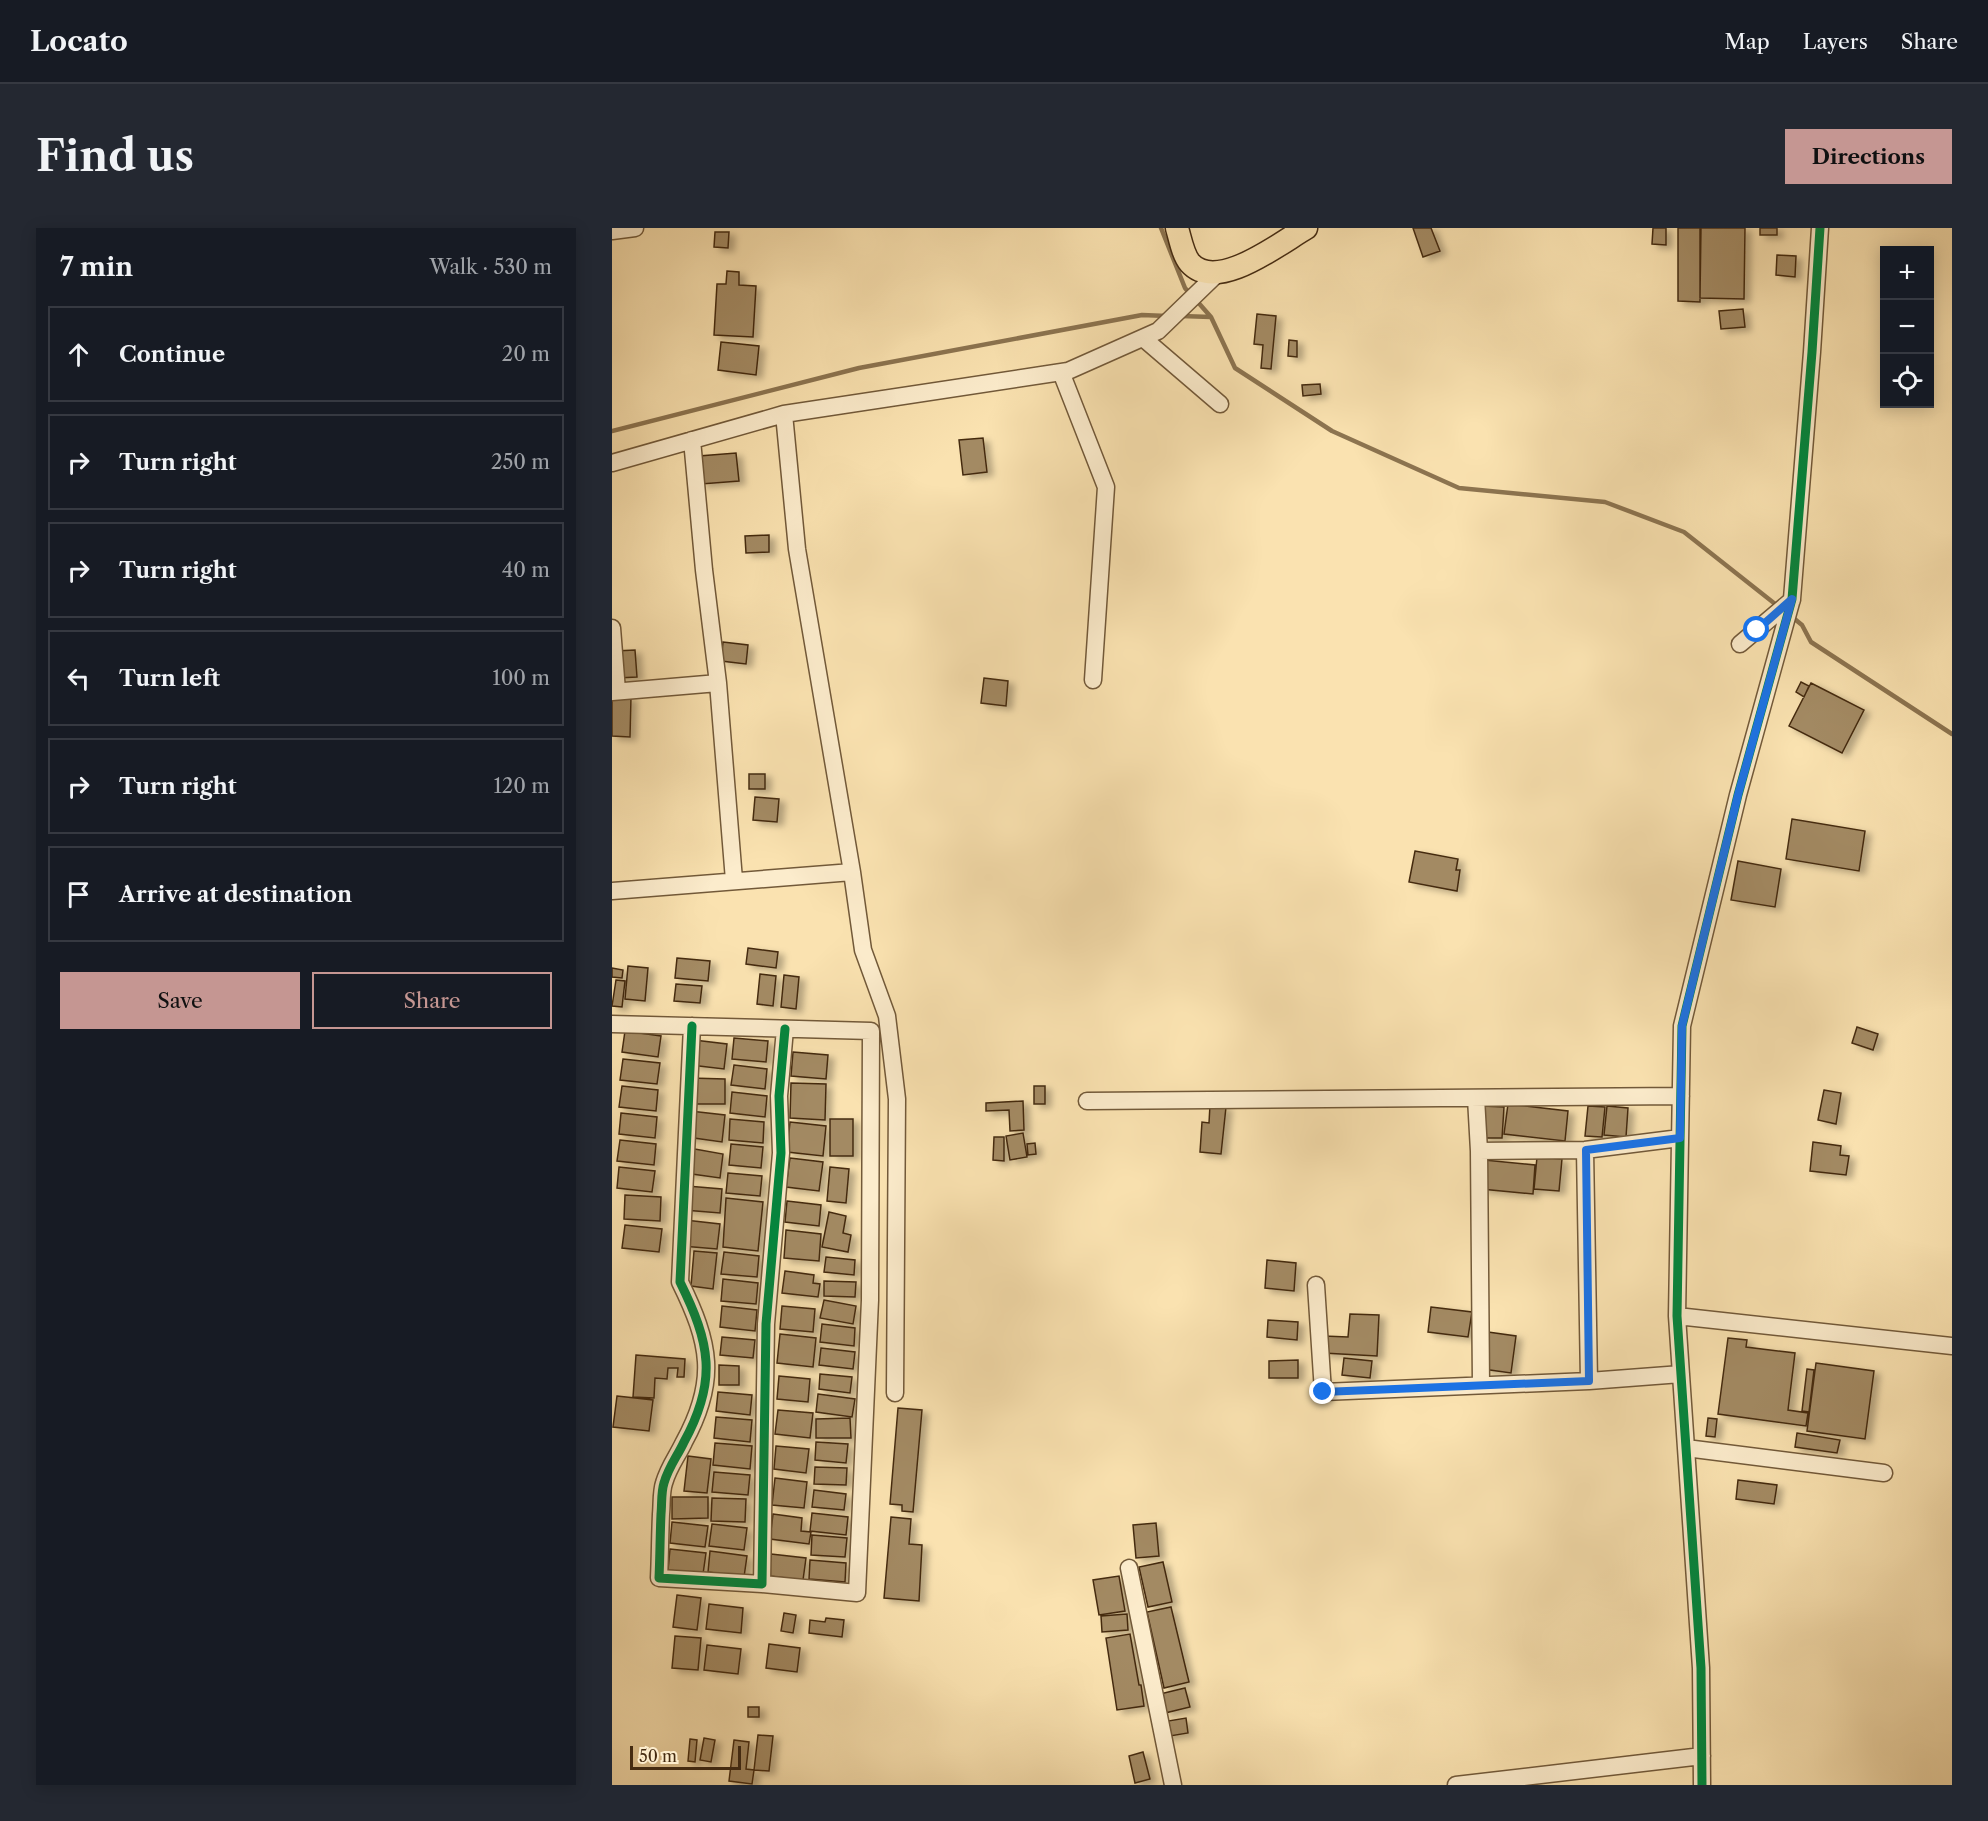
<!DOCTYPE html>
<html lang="en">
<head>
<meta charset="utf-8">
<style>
	body { margin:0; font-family:"Libre Caslon Text",serif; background:#242831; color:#f1f3f6 }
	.controls { position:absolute; right:18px; top:18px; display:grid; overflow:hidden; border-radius:0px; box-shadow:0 3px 15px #0003 }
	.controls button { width:54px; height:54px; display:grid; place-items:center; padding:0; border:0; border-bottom:2px solid #363941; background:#171b24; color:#f1f3f6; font:30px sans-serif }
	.scale { position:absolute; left:18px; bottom:15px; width:111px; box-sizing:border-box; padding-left:6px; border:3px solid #452b11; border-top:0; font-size:16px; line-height:21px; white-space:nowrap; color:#452b11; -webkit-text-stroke:4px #fceccc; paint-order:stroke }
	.stop { position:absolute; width:18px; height:18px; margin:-14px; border:4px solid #1a73e8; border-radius:50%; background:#fff }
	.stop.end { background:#1a73e8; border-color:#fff; box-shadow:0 2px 6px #0008 }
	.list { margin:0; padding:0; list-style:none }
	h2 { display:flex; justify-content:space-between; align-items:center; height:78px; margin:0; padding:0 24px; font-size:26px }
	h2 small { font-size:20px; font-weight:400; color:#9ea1a6 }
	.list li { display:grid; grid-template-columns:39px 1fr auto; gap:18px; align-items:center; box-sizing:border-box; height:96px; margin:0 12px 12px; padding:0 12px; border:2px solid #363941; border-radius:0px }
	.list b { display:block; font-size:22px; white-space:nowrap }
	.list em { font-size:20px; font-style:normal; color:#9ea1a6 }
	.actions { display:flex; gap:12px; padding:18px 24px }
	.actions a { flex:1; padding:14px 0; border:2px solid #c59692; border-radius:0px; text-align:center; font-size:21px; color:#c59692 }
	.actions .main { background:#c59692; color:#111 }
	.icon { flex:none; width:33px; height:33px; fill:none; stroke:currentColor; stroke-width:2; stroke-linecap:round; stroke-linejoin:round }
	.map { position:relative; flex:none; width:1340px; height:1557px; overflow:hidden; border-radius:0px }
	header { display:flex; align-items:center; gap:36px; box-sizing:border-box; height:84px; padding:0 30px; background:#171b24; border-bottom:2px solid #363941 }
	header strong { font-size:28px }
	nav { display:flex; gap:33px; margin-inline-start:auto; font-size:21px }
	.intro { display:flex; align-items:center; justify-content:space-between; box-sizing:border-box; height:144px; padding:0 36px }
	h1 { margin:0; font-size:42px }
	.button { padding:15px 27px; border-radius:0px; background:#c59692; color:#111; font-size:21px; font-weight:700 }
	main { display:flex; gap:36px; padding:0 36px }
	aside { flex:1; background:#171b24; border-radius:0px; box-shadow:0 3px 15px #0003 }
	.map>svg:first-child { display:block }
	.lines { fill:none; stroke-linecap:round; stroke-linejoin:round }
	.stream { stroke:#8c7450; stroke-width:4.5 }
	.building { fill:#a38a64; stroke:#452b11; stroke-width:1.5; filter:url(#shadow) }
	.minor-casing { stroke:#725939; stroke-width:19 }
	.major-casing { stroke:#452b11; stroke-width:25 }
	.minor { stroke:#fceccc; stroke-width:16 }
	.major { stroke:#fae2b0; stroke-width:22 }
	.cycleway-casing { stroke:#fceccc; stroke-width:13 }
	.cycleway { stroke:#00873e; stroke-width:9 }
	.route { stroke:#1a73e8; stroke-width:8 }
</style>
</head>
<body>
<header>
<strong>Locato</strong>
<nav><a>Map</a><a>Layers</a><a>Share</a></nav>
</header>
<div class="intro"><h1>Find us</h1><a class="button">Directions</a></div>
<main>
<aside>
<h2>7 min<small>Walk · 530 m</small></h2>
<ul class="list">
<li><svg class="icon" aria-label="ahead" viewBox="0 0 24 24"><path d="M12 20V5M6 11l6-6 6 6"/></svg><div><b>Continue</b></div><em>20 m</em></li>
<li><svg class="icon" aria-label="right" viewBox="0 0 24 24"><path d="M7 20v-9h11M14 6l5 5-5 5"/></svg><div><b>Turn right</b></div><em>250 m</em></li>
<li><svg class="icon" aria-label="right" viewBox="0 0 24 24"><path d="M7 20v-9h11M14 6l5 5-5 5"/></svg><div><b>Turn right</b></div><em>40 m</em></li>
<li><svg class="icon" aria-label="left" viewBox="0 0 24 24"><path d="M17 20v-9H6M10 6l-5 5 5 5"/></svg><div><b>Turn left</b></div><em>100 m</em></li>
<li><svg class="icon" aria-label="right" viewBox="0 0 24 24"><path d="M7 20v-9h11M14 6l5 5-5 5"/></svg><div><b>Turn right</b></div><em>120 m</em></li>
<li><svg class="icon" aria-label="arrive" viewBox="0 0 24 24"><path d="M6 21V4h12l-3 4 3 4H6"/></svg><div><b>Arrive at destination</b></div></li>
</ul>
<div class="actions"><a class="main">Save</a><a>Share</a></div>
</aside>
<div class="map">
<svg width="1340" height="1557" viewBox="0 0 1340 1557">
	<defs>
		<filter id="shadow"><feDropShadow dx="6" dy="3.5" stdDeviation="3" flood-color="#0004"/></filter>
	</defs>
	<rect width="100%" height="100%" fill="#fae2b0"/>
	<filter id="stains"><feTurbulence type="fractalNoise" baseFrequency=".00333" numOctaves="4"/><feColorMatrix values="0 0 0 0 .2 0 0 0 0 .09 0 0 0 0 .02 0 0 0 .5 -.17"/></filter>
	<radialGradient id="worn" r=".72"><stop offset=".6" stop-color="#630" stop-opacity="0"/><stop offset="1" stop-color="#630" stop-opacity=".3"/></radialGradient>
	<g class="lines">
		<path class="stream" d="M549,0l24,60 5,6
			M584,72l15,17
			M569,88l30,1 24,51 97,63 127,57 146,14 79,30 95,75
			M0,203l247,-63 283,-53 25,1
			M1179,388l11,9 9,17 141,92"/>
	</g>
	<path class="building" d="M801,0h18l9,23 -17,6z
		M1041,0h13v17l-14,-1z
		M1066,0h22v74l-22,-1z
		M1089,0h44l-1,71 -44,-1z
		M1148,0h17v7h-17z
		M103,4h14l-1,16 -14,-1z
		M1165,27l19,1 -1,21 -19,-2z
		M115,43l12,1v13l17,1 -3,51 -39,-2 3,-51h9z
		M1131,81l2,18 -24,2 -2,-18z
		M645,86l19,2 -5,53 -10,-1 2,-23 -9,-1z
		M677,112l8,1v16l-9,-1z
		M109,114l38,4 -3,29 -38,-5z
		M708,156l1,10 -18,2 -1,-11z
		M371,210l4,34 -24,3 -4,-35z
		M124,225l3,28 -38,3 -2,-28z
		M157,307v17l-23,1 -1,-17z
		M111,414l25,3 -2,19 -25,-3z
		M23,422l2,27 -20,1 -2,-27z
		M372,450l24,3 -2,25 -25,-3z
		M1189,454l8,4 -5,11 -8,-5z
		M1199,455l53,27 -22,43 -53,-27z
		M0,469h19l-1,40 -18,-1z
		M137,546h16v15h-16z
		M143,569l24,2 -2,23 -24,-2z
		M1180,591l73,12 -6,40 -73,-12z
		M803,623l43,8 -2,11h4l-3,21 -48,-9z
		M1126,633l43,8 -6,38 -44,-7z
		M136,720l30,4 -2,16 -30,-4z
		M65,730l33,3 -2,20 -33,-3z
		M16,738l20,2 -3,33 -20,-2z
		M0,740l11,2 -1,8 -10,-1z
		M148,746l16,2 -3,30 -16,-2z
		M172,747l15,2 -3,32 -15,-2z
		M4,752l9,1 -3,26 -10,-1z
		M64,756l26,2 -2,17 -26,-2z
		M1245,799l21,7 -5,16 -21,-7z
		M13,803l36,5 -3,21 -36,-5z
		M122,810l34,3 -2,21 -34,-3z
		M82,812l33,4 -3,25 -33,-4z
		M181,824l35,3 -2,24 -35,-3z
		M11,831l37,4 -3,21 -37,-4z
		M122,837l33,4 -2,20 -34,-4z
		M78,850l35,1v25h-35z
		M179,855l35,1 -1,36 -35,-2z
		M10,858l36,4 -2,21 -37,-4z
		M422,858h11v18h-11z
		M1212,862l17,3 -5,31 -18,-4z
		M120,864l35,4 -2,21 -35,-4z
		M411,873l1,29 -14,1 -1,-21 -23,1v-8z
		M896,876l60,7 -3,30 -61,-7z
		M598,877l16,2 -5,47 -21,-2 2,-30 7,1z
		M871,878l21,1 -2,31h-20z
		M976,878l17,1 -3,30 -17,-1z
		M995,878l21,2 -2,29 -22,-2z
		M78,883l35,4 -3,27 -35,-5z
		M9,885l36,4 -2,21 -36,-4z
		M118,891l34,3 -1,21 -34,-3z
		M218,891h23v37h-23z
		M178,894l36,4 -3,30 -36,-4z
		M411,905l4,24 -17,3 -4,-24z
		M382,909h10v24l-11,-1z
		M8,912l36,4 -2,21 -37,-4z
		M1201,914l28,4 -1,9 9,1 -3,19 -36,-4z
		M423,915l1,11 -8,1 -1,-11z
		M119,916l32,3 -2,21 -32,-3z
		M77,920l34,6 -3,24 -35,-5z
		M925,929l25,2 -3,32 -25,-2z
		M178,930l33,4 -4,29 -33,-4z
		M872,932l51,5 -2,29 -52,-5z
		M7,939l36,4 -3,21 -35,-4z
		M218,939l19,2 -3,34 -19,-2z
		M116,945l34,3 -2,20 -34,-3z
		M75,958l35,3 -2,24 -36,-3z
		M13,967l36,2 -1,24 -36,-2z
		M114,970l37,4 -5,49 -35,-4z
		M175,973l34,4 -2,21 -34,-4z
		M217,984l17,4 -3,17 8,2 -3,17 -26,-5z
		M73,992l35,4 -3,25 -35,-3z
		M13,997l37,4 -3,23 -37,-4z
		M174,1002l35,4 -2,27 -35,-3z
		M82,1023l23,2 -4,36 -22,-3z
		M112,1024l35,4 -2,21 -36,-3z
		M214,1029l29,3 -1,15 -30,-3z
		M655,1032l29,3 -2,28 -29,-3z
		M173,1043l29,4 -1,8 7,1 -2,13 -36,-4z
		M111,1051l35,4 -2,21 -35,-3z
		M212,1053l32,1 -1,15 -31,-1z
		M212,1072l32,6 -3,18 -33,-6z
		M110,1078l35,4 -2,21 -35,-4z
		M170,1078l33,3 -2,23 -33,-3z
		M819,1079l41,5 -4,25 -40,-5z
		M738,1086l29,1 -2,41 -54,-3 1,-17 24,1z
		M656,1092l30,2 -1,18 -30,-3z
		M210,1096l33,4 -1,18 -34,-4z
		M876,1104l28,4 -5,37 -28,-4z
		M168,1106l36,4 -3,29 -36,-4z
		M110,1109l33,3 -2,18 -33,-3z
		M1116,1110l19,2 -1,7 49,6 -7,57 20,3 -2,13 -88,-12z
		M209,1120l34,4 -2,17 -34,-4z
		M24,1127l49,4 -1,18h-7l1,-9h-10l-1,11 -12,-1 -1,20 -21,-1z
		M732,1130l28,3 -2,17 -28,-3z
		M686,1132v18h-29v-17z
		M1204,1135l58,8 -9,68 -58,-8z
		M107,1137l20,1v19h-20z
		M1195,1141l7,1 -5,42 -7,-1z
		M208,1146l32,3 -2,16 -31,-4z
		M167,1148l31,3 -2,23 -31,-3z
		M106,1164l34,3 -2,20 -34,-4z
		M206,1166l37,5 -3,18 -36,-5z
		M5,1168l36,4 -4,31 -36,-4z
		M286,1180l24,2 -9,102 -11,-1v-6l-12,-1z
		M166,1182l35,3 -3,25 -35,-4z
		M104,1189l36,3 -2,22 -36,-4z
		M238,1190l1,20h-35v-19z
		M1096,1190l9,1 -2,18 -9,-1z
		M1185,1205l43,7 -3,13 -42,-6z
		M204,1214l32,2 -2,19 -31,-3z
		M103,1215l37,3 -2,23 -37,-4z
		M164,1218l33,3 -3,24 -32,-4z
		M76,1228l23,3 -4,34 -23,-2z
		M203,1239l32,1 -1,17 -32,-1z
		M102,1244l36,3 -2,20 -36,-3z
		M163,1250l32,4 -3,26 -32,-3z
		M1126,1252l39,5 -3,19 -38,-5z
		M202,1262l32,4 -2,16 -32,-3z
		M60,1269h36v21l-36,1z
		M100,1270l34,1 -1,23 -34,-1z
		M200,1285l36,4 -2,18 -36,-4z
		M161,1286l29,4 -1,13 10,1 -2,12 -39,-5z
		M279,1289l20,2 -2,25 13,1 -3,56 -35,-3z
		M60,1294l36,4 -3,21 -35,-4z
		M544,1295l3,33 -23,2 -3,-33z
		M100,1296l35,4 -3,22 -35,-4z
		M200,1307l35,3 -2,19 -34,-2z
		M58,1321l36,4 -3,21 -35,-4z
		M98,1323l37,5 -3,21 -36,-5z
		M159,1326l35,4 -3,22 -34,-4z
		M198,1332l36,3 -1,19 -36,-3z
		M551,1334l9,40 -24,5 -9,-40z
		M507,1348l6,35 -26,4 -6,-35z
		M65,1367l24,3 -4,32 -24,-3z
		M97,1376l34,4 -2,25 -35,-4z
		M559,1379l18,75 -25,6 -17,-76z
		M172,1385l12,2 -3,18 -12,-2z
		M515,1386l1,16 -26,2 -1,-16z
		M214,1390l18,2 -2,17 -33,-4 1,-13 15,2z
		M518,1406l9,51h2l3,21 -27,4 -11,-72z
		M63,1408l26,2 -3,32 -26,-2z
		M157,1416l31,4 -3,24 -31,-4z
		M95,1417l34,4 -3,25 -34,-4z
		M573,1460l5,19 -25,6 -5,-19z
		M136,1479h11v10h-11z
		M574,1490l2,15 -24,4 -2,-15z
		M146,1507l15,1 -4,35 -15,-1z
		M92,1510l11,2 -4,22 -11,-2z
		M78,1511l7,1 -2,22 -7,-1z
		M122,1512l15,2 -3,27 8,1 -2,14 -23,-3z
		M531,1524l7,27 -15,4 -6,-27z"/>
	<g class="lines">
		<g class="minor-casing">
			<path id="minor" d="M0,3l23,-3
				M531,110l77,66
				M449,144l45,115 -13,193
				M172,186l13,135 55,323 11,78 24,66 10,83 -2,294
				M80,212l12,130 14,113 16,197
				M0,235l172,-49 284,-43 90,-40 60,-58
				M0,400l5,63
				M1128,416l52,-44
				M0,464l106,-9
				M0,663l240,-19
				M0,796l259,7 -1,269 -13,293 -95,-9
				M80,798l-12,256c30,61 38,98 4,160 -7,15 -15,24 -20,41 -3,9 -2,21 -3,31 -1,22 -1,43 -2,64l103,6 4,-260 15,-171 -2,-57 6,-67
				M864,870l3,53 2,234
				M475,873l594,-5
				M973,922l4,231
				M867,923l106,-1 95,-12
				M704,1057l7,107 266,-11 92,-7
				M1065,1088l275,30
				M1074,1220l198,25
				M517,1340l44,217
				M844,1557l246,-29
				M1090,1557l-1,-117 -24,-352 5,-290 56,-231 54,-196 20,-247 8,-124"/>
		</g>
		<g class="major-casing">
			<path id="major" d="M565,0c3,10 6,27 13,35 27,30 90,-20 116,-35"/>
		</g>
		<use href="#minor" class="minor"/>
		<use href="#major" class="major"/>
		<g class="cycleway-casing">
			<path id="cycleway" d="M80,798l-12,256c30,61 38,98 4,160 -7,15 -15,24 -20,41 -3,9 -2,21 -3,31 -1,22 -1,43 -2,64l103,6 4,-260 15,-171 -2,-57 6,-67
				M1090,1557l-1,-117 -24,-352 5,-290 56,-231 54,-196 20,-247 8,-124"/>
		</g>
		<use href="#cycleway" class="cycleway"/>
	</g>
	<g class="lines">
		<path class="route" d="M711,1164l266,-11 -3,-231 94,-12 2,-112 56,-231 54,-196 -35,31"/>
	</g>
	<rect width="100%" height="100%" filter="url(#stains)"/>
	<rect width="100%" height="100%" fill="url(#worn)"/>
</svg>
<div class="controls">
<button>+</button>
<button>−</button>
<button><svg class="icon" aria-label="locate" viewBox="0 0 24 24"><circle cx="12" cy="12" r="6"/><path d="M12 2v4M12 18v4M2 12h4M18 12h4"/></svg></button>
</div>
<div class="scale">50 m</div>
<div class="stop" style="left:1145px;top:402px"></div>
<div class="stop end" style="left:711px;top:1164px"></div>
</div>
</main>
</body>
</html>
